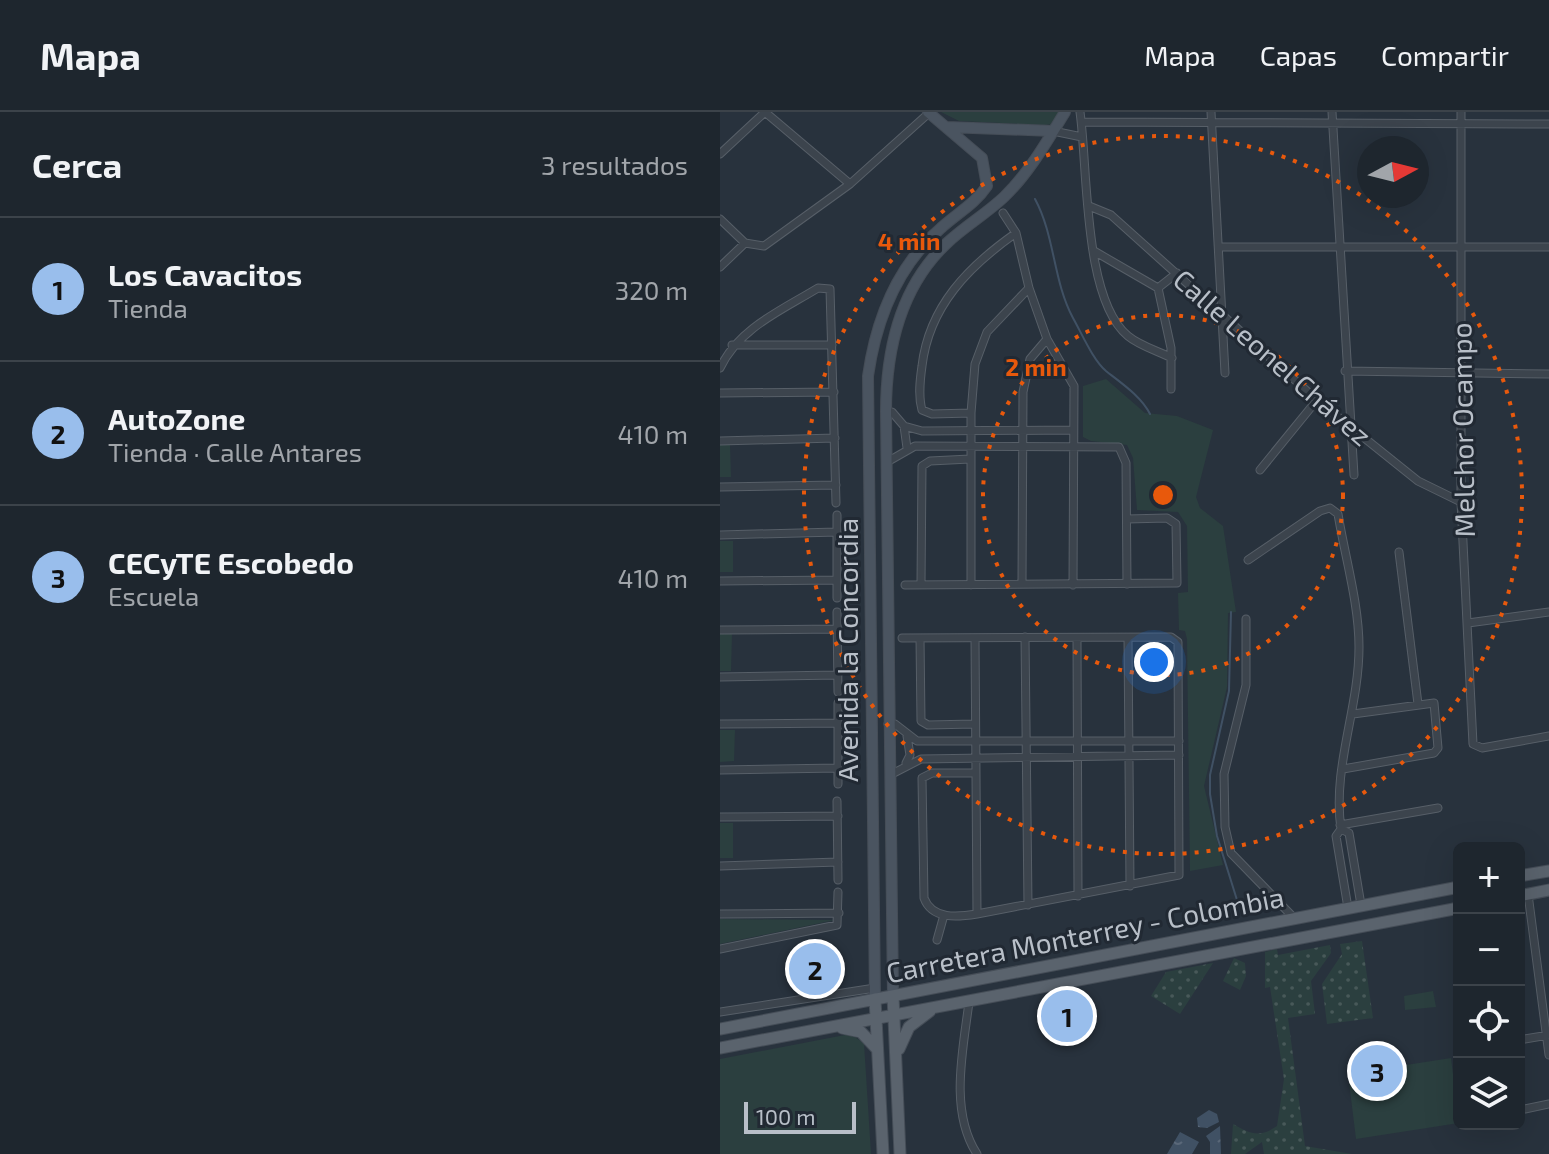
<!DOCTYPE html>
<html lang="es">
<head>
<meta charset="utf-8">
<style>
	body { margin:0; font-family:"Exo 2",sans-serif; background:#262e36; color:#f1f3f6 }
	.controls { position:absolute; right:24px; bottom:24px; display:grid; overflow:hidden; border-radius:12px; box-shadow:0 8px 32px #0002 }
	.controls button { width:72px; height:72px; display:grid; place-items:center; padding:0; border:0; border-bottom:2px solid #3c434a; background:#1e262e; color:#f1f3f6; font:40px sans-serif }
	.compass { position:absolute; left:637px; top:24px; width:72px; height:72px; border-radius:50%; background:#1e262e; box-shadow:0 8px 32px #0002; rotate:83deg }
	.scale { position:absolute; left:24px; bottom:20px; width:112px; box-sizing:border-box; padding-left:8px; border:4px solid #b8bfc8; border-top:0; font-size:22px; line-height:28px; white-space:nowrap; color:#b8bfc8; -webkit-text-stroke:6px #212933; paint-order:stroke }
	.you { position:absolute; left:434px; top:550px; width:28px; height:28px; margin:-20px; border:6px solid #fff; border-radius:50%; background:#1a73e8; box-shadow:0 0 0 12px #1a73e833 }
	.badge { display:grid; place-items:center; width:52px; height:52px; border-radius:50%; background:#99beec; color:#111; font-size:26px; font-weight:700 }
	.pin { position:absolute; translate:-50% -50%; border:4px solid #fff; box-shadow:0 2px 8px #0006 }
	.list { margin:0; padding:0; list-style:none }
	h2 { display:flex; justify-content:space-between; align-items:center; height:104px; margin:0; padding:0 32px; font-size:34px }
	h2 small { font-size:26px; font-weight:400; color:#a1a5aa }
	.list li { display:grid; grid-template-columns:52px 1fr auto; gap:24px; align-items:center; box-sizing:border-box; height:144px; padding:0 32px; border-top:2px solid #3c434a }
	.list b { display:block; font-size:30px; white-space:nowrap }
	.list p { margin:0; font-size:26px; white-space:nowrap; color:#a1a5aa }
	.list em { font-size:26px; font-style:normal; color:#a1a5aa }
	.icon { flex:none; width:44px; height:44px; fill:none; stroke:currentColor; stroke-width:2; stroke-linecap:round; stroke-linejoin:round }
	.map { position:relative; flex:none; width:829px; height:1042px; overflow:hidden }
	header { display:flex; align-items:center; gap:48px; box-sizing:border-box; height:112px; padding:0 40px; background:#1e262e; border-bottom:2px solid #3c434a }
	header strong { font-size:38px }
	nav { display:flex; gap:44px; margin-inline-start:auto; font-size:28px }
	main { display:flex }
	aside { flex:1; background:#1e262e }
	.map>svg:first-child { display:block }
	.grass { fill:url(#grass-dots) }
	.park { fill:#2b3f3f }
	.water { fill:url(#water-ripples) }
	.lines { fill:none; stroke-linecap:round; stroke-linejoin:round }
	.stream { stroke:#405164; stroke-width:2 }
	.street-casing { stroke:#575f68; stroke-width:9 }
	.secondary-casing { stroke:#454d57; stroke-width:12 }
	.primary-casing { stroke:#454d57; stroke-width:13 }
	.street { stroke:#3c444d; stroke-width:7 }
	.secondary { stroke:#4a5460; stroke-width:10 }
	.primary { stroke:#5a636d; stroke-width:11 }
	.ring { fill:none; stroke:#e8590c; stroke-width:4; stroke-dasharray:4 8 }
	.labels { text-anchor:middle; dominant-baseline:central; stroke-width:6; stroke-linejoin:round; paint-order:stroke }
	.street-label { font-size:28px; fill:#b8bfc8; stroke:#212933 }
	.centre { fill:#e8590c; stroke:#212933; stroke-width:4 }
	.ring-label { font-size:24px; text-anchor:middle; font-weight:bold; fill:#e8590c; stroke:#212933; stroke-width:6; stroke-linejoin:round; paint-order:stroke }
</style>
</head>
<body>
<header>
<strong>Mapa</strong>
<nav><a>Mapa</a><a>Capas</a><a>Compartir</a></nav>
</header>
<main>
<aside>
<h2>Cerca<small>3 resultados</small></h2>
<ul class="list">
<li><span class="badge">1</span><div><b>Los Cavacitos</b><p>Tienda</p></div><em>320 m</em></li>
<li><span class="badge">2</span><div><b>AutoZone</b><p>Tienda · Calle Antares</p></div><em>410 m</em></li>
<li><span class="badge">3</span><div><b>CECyTE Escobedo</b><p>Escuela</p></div><em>410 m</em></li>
</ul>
</aside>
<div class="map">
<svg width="829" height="1042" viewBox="0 0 829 1042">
	<defs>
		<pattern id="grass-dots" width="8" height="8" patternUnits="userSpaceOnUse" patternTransform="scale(2)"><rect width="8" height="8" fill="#2b3f3f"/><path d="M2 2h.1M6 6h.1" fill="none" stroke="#485959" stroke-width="1.8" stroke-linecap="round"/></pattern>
		<pattern id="water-ripples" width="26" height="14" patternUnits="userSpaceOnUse" patternTransform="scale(2)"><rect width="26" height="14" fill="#405164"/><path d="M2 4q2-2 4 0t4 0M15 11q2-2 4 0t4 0" fill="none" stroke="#5a6879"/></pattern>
	</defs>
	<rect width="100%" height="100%" fill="#28323d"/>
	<path class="grass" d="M642,829l11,77 -46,6 -5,-40 20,-30 -2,-10z
		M610,833l1,8 -20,28 4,33 -27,4 17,128 47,8h-88l-2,-12 -17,12h-14l2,-30c17,10 27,14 44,2l7,-47 -14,-92 -5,1v-36l12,-3 1,6z
		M514,846l11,5 1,13 -6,14 -17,-9z
		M493,851l-33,51 -29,-18 15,-24z"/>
	<path class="park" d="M221,0h118l-8,12 -6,1 -86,-4z
		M386,267l39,34 32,3 36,14 -17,67 4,11 23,18 13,86 -8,1 -1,74 -23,99 19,79 -33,6 -3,-232 -2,-8 -6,-1 -1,-37 10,-1 -1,-66 -9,-14 -41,-2 -4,-52 -6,-13 -36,-4 -8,-4v-51z
		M10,332l1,33h-11v-32z
		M0,429h13v31h-13z
		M0,522h12l-1,37h-11z
		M0,618h15l-1,31 -14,1z
		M0,711h13v35h-13z
		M0,807l115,1 -115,24z
		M713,879l3,16 -31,3 -1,-14z
		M130,922l14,9 7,111h-151v-95z
		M731,946l8,65 -103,16 -8,-65z"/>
	<path class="water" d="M489,998l8,4 2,8 -12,6 -9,-1 -1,-9z
		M500,1014l1,28h-11v-12l-4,-6z
		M460,1020l19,10 -7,12h-25z"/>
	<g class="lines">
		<path class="stream" d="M315,87c20,37 18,82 38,119 9,16 20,42 33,53 15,12 35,25 44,43
			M511,500l-2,79 -19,84v19l7,42 20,64"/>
		<g class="street-casing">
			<path id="street" d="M45,0l85,72
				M360,0c8,56 3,187 48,224 12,10 30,15 44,22
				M491,0l14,261
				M612,0l22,363
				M741,0v390l12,242 9,4 67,-12
				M362,10l467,2
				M333,19l29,6
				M0,42l45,-42
				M369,94l22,9 206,185 101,81 43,21
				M283,101l13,20 13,55 18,51 27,47 -1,199
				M0,107l25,24 19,3 86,-62 79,-71
				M500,135h329
				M374,139l64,37 19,-15
				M0,155l25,-24
				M438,176l13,60v41
				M12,233h100
				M0,256c19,-40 62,-58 98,-80l12,1 6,214
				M625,259l204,3
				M0,281l114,-1
				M166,300h6l12,14 18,5 151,-1
				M251,301l-39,1 -10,-4c-4,-14 -2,-30 0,-44 7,-60 47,-100 94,-133
				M184,314l3,22
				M0,329l115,-3
				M167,350l28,-16 204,1 7,16 1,121
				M540,358l57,-70
				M0,375l116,-2
				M117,403v83
				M0,423l117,-3
				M679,440l19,152
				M528,448l72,-49 10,-3 8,6c7,43 21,90 21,133 0,62 -27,121 -18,182l-5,7 12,72
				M0,469l117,-1
				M302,472l1,-192 7,-33 17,-20
				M185,473l272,-2 -1,-59 -9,-6 -40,1
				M201,473l1,-119 8,-5 40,-2
				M251,473v-172l4,-49 12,-32 42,-44
				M117,500l1,80
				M526,507v66l-22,89 1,53 6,26 63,65
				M748,511l81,-11
				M0,518l118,-1
				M305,525l3,268
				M182,526l269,-1 7,5 1,233 -202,39c-19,3 -45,6 -53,-16l-2,-120 10,-5h43
				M200,526l1,83 7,4 46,-1
				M255,526l2,276
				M357,526l1,258
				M408,526l2,248
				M0,565l118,-2
				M118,591v81
				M0,612l118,-1
				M168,612h7l22,17h262
				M186,651l4,-8 -3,-19
				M623,657l91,-16 4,-5 -4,-45 -81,11
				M0,658l118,-2
				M170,663l31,-16 258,-4
				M117,689l1,79
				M0,705l118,-1
				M620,713l98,-17
				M621,717l8,4 12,72
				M0,754l118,-4
				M808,782l21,161
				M0,802l119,-1
				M217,828l7,-25
				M0,837l117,-24 1,-33
				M249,890c-6,48 -20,109 8,152
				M0,900l155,-24
				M799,928l30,-5
				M805,997l24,-5"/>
		</g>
		<g class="secondary-casing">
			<path id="secondary" d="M208,0l54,46 5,28
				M227,15l106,4
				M173,884l-7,-584c0,-61 14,-125 61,-169 18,-17 39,-29 57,-46 25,-24 43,-56 61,-85
				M155,887l-7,-623c8,-56 29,-110 73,-148 15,-14 34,-24 46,-42"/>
		</g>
		<g class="primary-casing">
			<path id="primary" d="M799,764l30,-5
				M799,784l30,-6
				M173,884l7,158
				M155,887l8,155
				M122,916l19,4 16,17
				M0,917l739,-142
				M0,936l739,-140
				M179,937l10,-22 21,-16"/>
		</g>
		<use href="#street" class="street"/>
		<use href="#secondary" class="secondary"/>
		<use href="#primary" class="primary"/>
	</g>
	<g class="ring">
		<circle cx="443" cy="383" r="180"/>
		<circle cx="443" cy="383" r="359"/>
	</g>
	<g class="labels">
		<g class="street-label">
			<text transform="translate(553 245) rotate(41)">Calle Leonel Chávez</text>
			<text transform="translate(742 318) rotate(-91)">Melchor Ocampo</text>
			<text transform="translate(127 538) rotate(-90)">Avenida la Concordia</text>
			<text transform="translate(365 822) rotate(-11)">Carretera Monterrey - Colombia</text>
		</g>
	</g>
	<circle cx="443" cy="383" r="12" class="centre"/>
	<g class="ring-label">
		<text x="189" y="138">4 min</text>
		<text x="316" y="264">2 min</text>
	</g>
</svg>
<div class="controls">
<button>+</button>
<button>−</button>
<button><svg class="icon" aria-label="locate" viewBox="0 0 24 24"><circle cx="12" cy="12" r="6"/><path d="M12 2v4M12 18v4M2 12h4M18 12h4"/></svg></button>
<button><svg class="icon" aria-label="layers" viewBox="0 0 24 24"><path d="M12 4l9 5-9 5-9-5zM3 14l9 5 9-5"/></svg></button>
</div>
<svg class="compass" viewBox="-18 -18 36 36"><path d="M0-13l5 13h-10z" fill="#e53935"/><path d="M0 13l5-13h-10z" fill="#a1a5aa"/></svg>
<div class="scale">100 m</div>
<div class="you"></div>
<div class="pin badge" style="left:347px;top:904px">1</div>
<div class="pin badge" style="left:95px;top:857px">2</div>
<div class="pin badge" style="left:657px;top:959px">3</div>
</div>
</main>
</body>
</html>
